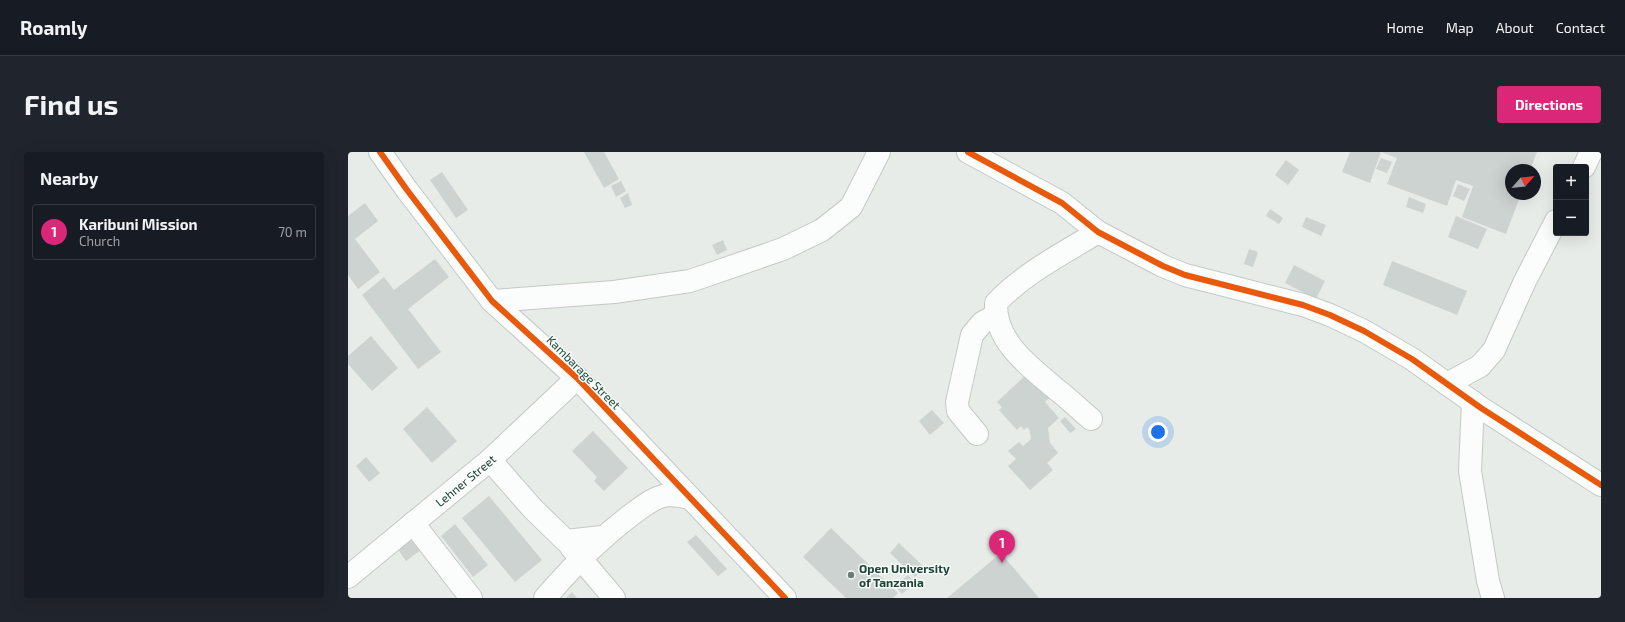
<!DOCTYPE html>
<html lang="en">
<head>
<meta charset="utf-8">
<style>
	body { margin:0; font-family:"Exo 2",sans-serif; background:#20242c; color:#f1f3f6 }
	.controls { position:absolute; right:12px; top:12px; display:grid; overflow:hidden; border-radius:4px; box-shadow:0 4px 16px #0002 }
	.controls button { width:36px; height:36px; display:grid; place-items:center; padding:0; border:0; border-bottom:1px solid #363941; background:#171b24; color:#f1f3f6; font:20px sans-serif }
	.compass { position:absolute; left:1157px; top:12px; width:36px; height:36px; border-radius:50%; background:#171b24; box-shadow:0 4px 16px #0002; rotate:62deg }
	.you { position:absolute; left:810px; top:280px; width:14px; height:14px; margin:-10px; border:3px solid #fff; border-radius:50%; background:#1a73e8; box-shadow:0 0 0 6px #1a73e833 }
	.badge { display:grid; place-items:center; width:26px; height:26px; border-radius:50%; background:#db2777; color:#fff; font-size:13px; font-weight:700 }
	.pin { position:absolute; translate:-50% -33px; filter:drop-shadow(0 1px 2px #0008) }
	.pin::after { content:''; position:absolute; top:21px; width:14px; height:12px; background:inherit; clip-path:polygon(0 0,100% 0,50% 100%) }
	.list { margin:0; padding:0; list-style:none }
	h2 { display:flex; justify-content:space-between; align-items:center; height:52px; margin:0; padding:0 16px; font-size:17px }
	h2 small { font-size:13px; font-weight:400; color:#9ea1a6 }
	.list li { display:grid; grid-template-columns:26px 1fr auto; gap:12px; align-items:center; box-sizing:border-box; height:56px; margin:0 8px 8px; padding:0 8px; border:1px solid #363941; border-radius:4px }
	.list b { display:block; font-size:15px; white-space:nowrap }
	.list p { margin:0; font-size:13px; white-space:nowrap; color:#9ea1a6 }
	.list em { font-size:13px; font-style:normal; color:#9ea1a6 }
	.map { position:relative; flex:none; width:1253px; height:446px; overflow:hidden; border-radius:4px }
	header { display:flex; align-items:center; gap:24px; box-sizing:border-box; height:56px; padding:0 20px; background:#171b24; border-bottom:1px solid #363941 }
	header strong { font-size:19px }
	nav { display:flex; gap:22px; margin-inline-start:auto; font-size:14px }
	.intro { display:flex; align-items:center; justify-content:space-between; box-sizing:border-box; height:96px; padding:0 24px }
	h1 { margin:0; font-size:28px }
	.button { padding:10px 18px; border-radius:4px; background:#db2777; color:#fff; font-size:14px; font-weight:700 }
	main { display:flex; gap:24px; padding:0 24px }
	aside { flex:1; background:#171b24; border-radius:4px; box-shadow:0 4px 16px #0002 }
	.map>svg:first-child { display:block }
	.building { fill:#cdd3d1 }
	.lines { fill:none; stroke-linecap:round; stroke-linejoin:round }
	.minor-casing { stroke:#c4c9c6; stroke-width:24 }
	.minor { stroke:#fbfcfc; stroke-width:22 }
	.cycleway-casing { stroke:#f5fbf8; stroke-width:8 }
	.cycleway { stroke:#e8590c; stroke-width:6 }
	.poi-dot { fill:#667e76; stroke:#f5fbf8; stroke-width:1.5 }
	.labels { text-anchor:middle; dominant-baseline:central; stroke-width:3; stroke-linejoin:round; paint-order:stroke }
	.street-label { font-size:12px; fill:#214338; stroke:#f5fbf8 }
	.poi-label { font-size:12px; font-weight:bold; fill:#214338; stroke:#f5fbf8; text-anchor:start }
</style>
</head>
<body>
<header>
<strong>Roamly</strong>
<nav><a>Home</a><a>Map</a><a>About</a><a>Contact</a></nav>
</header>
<div class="intro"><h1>Find us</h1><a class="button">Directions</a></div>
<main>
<aside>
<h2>Nearby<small></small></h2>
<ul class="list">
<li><span class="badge">1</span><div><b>Karibuni Mission</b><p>Church</p></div><em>70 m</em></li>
</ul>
</aside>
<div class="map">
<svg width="1253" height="446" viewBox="0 0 1253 446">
	<rect width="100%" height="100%" fill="#e7ece9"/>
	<path class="building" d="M236,0h20l15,27 -15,9z
		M1002,0h187l-7,18h-19v24h10l-15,40 -44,-17 11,-31 -17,-6 -9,26 -60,-22 10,-26 -16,-6 -11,31 -28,-11z
		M1033,6l11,4 -5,11 -11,-4z
		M938,8l13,10 -11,15 -13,-10z
		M94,20l26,38 -12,8 -26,-38z
		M273,29l5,10 -10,6 -5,-11z
		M1110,32l12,5 -6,12 -11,-5z
		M280,41l4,12 -7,3 -5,-10z
		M1061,45l17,7 -3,9 -17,-6z
		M17,51l13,18 -23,18 25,33 -22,17 -10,-14v-59z
		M922,57l13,9 -4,6 -13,-8z
		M1108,64l31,13 -9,20 -30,-12z
		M958,65l20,8 -5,11 -19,-9z
		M375,88l4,10 -10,5 -5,-10z
		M901,97l9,3 -5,15 -9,-3z
		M87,107l14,18 -41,32 33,43 -23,17 -56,-74 22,-18 10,13z
		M1044,109l75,30 -10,24 -74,-30z
		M946,113l31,16 -9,18 -31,-16z
		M23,184l27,32 -26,23 -24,-27v-8z
		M680,221l22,24 -5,5 14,16 -11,10 2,15 8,10 -11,10 6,7 -23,20 -22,-24 8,-7 -8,-8 11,-9 4,4 8,-7 -1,-8 -3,-4 -3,3 -3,-4 -4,4 -18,-20 3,-3 -5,-5z
		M79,255l30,34 -25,22 -29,-34z
		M584,258l12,13 -14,12 -11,-14z
		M717,265l11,12 -6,4 -10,-12z
		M245,279l35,37 -24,23 -10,-10 3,-4 -25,-26z
		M18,305l14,16 -11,9 -13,-16z
		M141,344l53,64 -27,22 -53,-64z
		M107,372l33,41 -15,12 -32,-41z
		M483,376l67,65 -5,5h-47l-43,-41z
		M348,383l31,34 -9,7 -31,-34z
		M65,384l9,13 -16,12 -9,-13z
		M551,391l25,24 -9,10 -25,-24z
		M653,401l38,45h-92z
		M560,423l7,8 -13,11 -7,-8z
		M224,440l5,6h-11z"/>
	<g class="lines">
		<g class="minor-casing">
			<g id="minor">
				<path d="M32,0l27,38 85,111 85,77 208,220"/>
				<path d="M620,0l94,51 36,29 65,34 22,9 118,30 27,10 34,16 48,28 69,49 120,77"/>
				<path d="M1236,15l7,-15"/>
				<path d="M144,149l122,-9 76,-11 93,-32 39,-19 29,-23 28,-55"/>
				<path d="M1099,232l33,-18 14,-16 31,-69 31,-60"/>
				<path d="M1125,250l-3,69 18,110 5,17"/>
				<path d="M743,267c-12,-10 -23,-21 -35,-30 -27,-23 -61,-47 -60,-86 28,-30 68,-50 102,-71"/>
				<path d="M629,282l-19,-23 -1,-9 15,-67 10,-12 14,-8"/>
				<path d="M142,308l43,49 33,32 36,-4"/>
				<path d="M65,371l58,75"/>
				<path d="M223,395l43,51"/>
				<path id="s1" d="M0,425l142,-117 87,-82"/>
				<path d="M197,446c29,-33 51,-56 86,-83 10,-7 20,-16 32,-19 8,-2 18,0 27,2"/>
			</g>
		</g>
		<use href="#minor" class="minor"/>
		<g class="cycleway-casing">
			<path id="cycleway" d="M32,0l27,38 85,111 85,77 208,220
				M620,0l94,51 36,29 65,34 22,9 118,30 27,10 34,16 48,28 69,49 120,77"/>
		</g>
		<use href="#cycleway" class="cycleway"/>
	</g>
	<circle class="poi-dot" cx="503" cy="423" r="4"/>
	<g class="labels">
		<g class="street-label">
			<text transform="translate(236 220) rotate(45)">Kambarage Street</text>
			<text stroke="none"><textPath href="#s1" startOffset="152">Lehner Street</textPath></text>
		</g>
		<g class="poi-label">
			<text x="511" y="416">Open University<tspan x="511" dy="14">of Tanzania</tspan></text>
		</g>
	</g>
</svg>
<div class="controls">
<button>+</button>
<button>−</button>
</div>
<svg class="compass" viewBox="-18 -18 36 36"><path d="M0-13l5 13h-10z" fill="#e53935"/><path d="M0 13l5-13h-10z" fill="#9ea1a6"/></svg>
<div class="you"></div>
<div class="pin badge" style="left:654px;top:411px">1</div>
</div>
</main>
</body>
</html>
